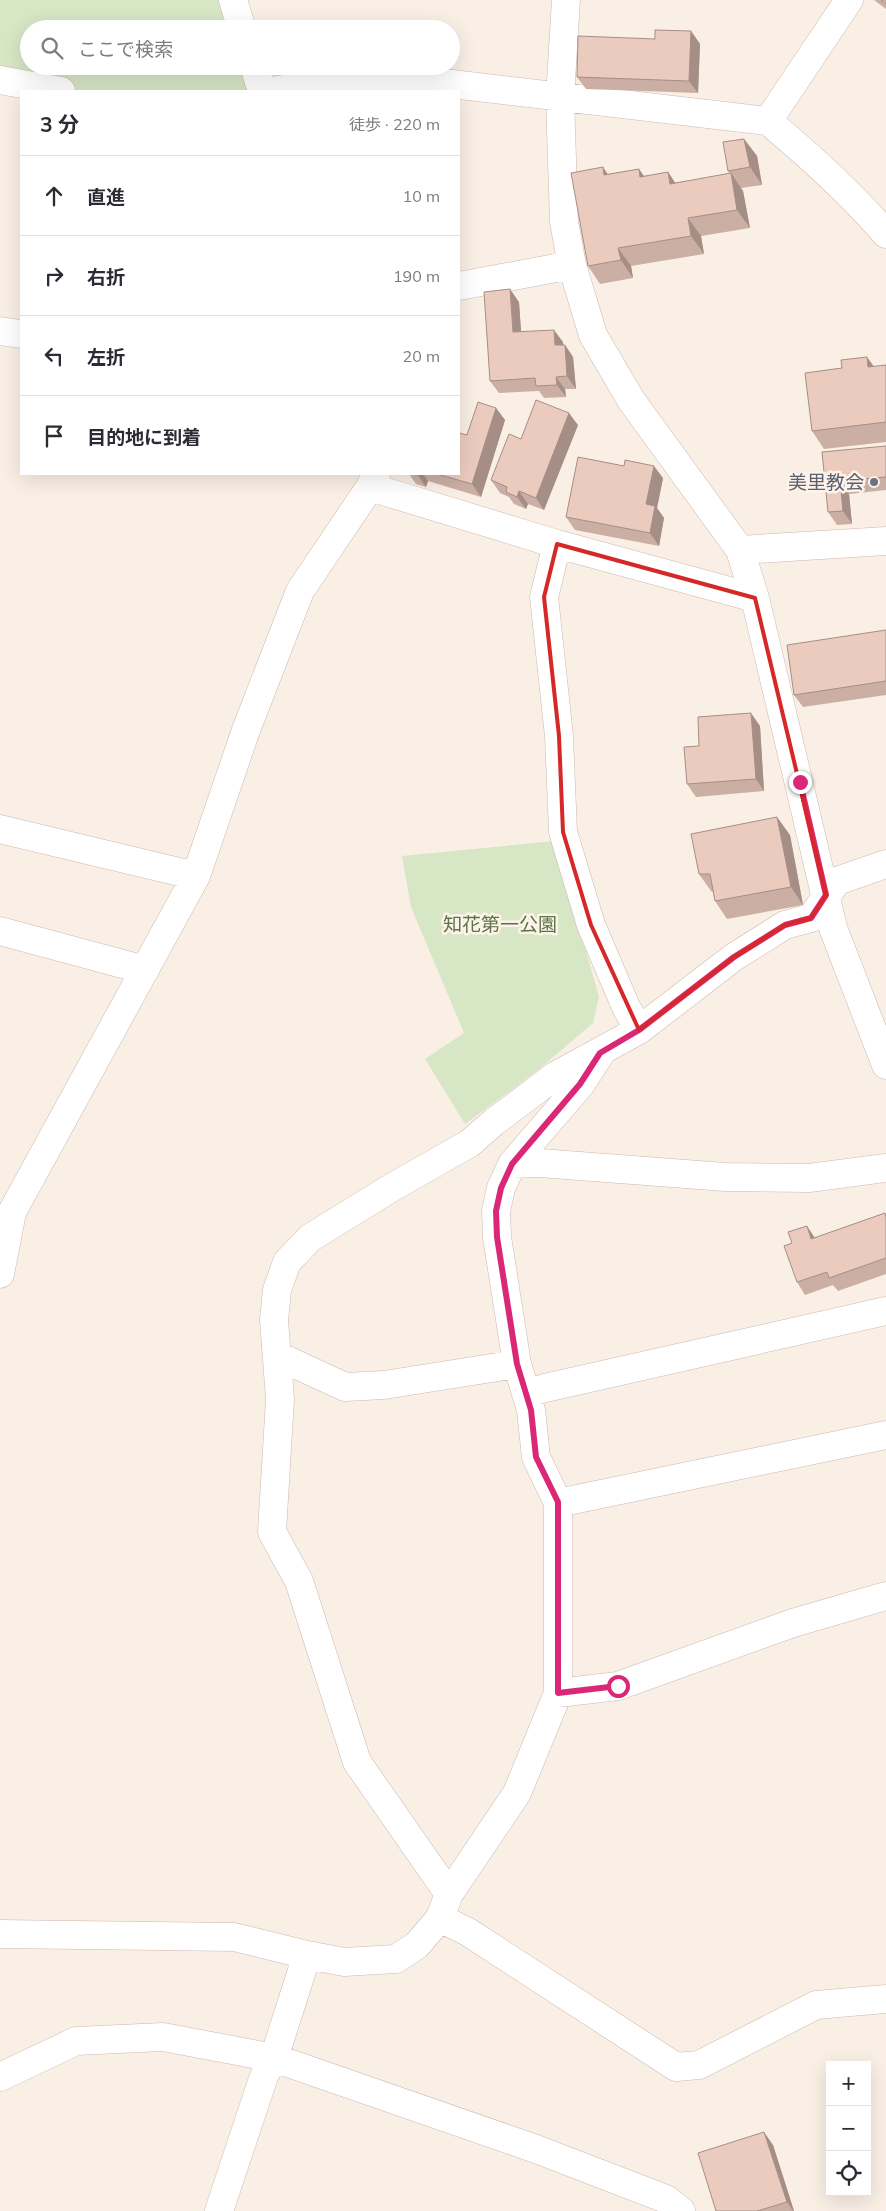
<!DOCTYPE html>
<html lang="ja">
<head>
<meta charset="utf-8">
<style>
	body { margin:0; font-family:Mulish,"Noto Sans JP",sans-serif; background:#f2f2f3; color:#2b2b33 }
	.controls { position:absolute; right:15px; bottom:15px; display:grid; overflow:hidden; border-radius:0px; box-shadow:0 5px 20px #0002 }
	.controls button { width:45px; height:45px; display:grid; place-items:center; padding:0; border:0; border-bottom:1px solid #e1e1e2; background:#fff; color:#2b2b33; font:25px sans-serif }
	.stop { position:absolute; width:15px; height:15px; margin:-11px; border:4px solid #db2777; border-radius:50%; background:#fff }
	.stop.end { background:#db2777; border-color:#fff; box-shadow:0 1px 5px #0008 }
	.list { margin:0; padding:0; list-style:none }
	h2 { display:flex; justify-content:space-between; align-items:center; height:65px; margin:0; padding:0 20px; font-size:21px }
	h2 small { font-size:16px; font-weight:400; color:#7c7c81 }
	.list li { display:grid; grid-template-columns:32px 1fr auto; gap:15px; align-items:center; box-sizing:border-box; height:80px; padding:0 20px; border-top:1px solid #e1e1e2 }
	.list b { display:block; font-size:19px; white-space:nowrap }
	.list em { font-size:16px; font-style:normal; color:#7c7c81 }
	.icon { flex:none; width:28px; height:28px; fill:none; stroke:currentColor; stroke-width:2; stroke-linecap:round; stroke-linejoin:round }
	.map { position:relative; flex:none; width:886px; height:2211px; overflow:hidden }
	.search { position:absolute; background:#fff; box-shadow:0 5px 20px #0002; left:20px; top:20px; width:440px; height:55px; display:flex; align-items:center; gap:12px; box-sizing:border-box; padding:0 18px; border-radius:28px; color:#7c7c81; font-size:19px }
	.panel { position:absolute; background:#fff; box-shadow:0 5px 20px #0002; left:20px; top:90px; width:440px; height:385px; border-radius:0px }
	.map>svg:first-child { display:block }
	.green { fill:#d7e6c5 }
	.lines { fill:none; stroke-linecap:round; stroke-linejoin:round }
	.minor-casing { stroke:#ccb8af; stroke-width:29 }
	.minor { stroke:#fff; stroke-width:28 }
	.wall { fill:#cbafa4 }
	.shaded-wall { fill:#a58e86 }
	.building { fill:#eccbbf; stroke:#a58e86 }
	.route { stroke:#db2777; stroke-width:6 }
	.marked { fill:none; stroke:#d62828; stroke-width:4; stroke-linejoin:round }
	.worship-dot { fill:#6b7280; stroke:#fdf3eb; stroke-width:2 }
	.labels { text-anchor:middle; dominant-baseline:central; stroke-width:5; stroke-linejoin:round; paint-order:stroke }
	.worship-label { font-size:19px; fill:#5b616d; stroke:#fdf3eb; text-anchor:end }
	.park-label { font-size:19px; fill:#5b7546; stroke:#fdf3eb }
</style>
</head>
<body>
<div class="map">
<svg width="886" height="2211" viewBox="0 0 886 2211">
	<rect width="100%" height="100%" fill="#faefe5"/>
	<path class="green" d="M0,0h233l9,29h-213v37h225l8,25h-201l-61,-11z
		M555,841l44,156 -6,26 -55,47 -73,54 -40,-65 39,-26 -53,-126 -9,-51z"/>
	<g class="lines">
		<g class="minor-casing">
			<path id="minor" d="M233,0l9,29
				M566,0l-6,97 4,125 8,43 21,70 38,65 109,150 15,48 78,330 53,137
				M849,0l-81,121c43,36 82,71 118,113
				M254,66l8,25
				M0,80l61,11
				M270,91c59,-9 122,-9 182,-7l316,37
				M459,286l113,-21
				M0,331l21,3
				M370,487l187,57 198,54
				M557,544l-13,53 15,139 4,96 28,93 35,82 13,23
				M740,550l146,-9
				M0,829l196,47
				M0,931l145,39
				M512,1164l28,-1 185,14 84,1 77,-10
				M0,1274l12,-62 184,-336 50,-146 54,-139 70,-104 6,-13
				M278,1356l67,31 39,-2 133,-21
				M526,1394l19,-6 341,-77
				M558,1503l328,-68
				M558,1693l60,-7 175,-63 93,-27
				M449,1894l-92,-132 -58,-181 -27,-49 8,-133 -6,-79 3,-30 10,-28 23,-24 81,-50 79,-45 24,-21 61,-46 84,-46 95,-73 51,-32 26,-7 26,-37 49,-17
				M440,1918l28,14 208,135 23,-2 117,-60 70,-6
				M0,1934l234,3 73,18 37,7 52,-3 21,-14 23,-27 9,-24 68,-101 41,-100v-190l-22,-46 -5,-47 -14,-46 -20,-127 -1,-26 5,-23 11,-24 69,-80 20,-31
				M0,2077l76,-36 87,-4 111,21 262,91 130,50 15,12
				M219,2211l45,-135 10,-18 33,-103"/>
		</g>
		<use href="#minor" class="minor"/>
	</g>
	<path class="wall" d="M874,0h12v9z
		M691,31l9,13 -2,49 -112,-4 -9,-12 78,-38z
		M744,139l13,17 5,29 -21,3 2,3 7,37 -49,8 3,18 -73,12 2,12 -33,6 -12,-18 20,-92 31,-5 5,7 24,-4 7,11 55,-9 -2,-3z
		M519,302l2,30 42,10v3h2l8,12 3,32h-11l1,8 -22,1 -5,-7 -40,2 -9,-12z
		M886,365v77l-62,7 -12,-18 62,-64z
		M496,408l9,12 -24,77 -53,-16 -2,6 -10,-3 -7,-10h50l8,-39z
		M578,425l-34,85 -16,-6 -2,5 -12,-5 -5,-7 -9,-4 -9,-13 30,-41z
		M886,446v44l-37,4 3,30 -15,1 -9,-13 -6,-60z
		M663,478l-6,30 7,10 -5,28 -84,-16 -9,-13z
		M886,630v65l-83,12 -9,-12z
		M760,726l4,65 -68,6 -9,-13 12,-38z
		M790,835l13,70 -76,14 -12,-18 -2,-9 -2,-1 -12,-17z
		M885,1213l1,2v59l-48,17 -5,-6 -28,10 -8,-13 18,-44z
		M773,2145l21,66h-78z"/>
	<path class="shaded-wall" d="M691,31l9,13 -2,49 -9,-12z
		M744,139l13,17 5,29 -12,-18z
		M603,167l12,18 -11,-10z
		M639,169l12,18 -11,-10z
		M668,172l12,18 -10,-6z
		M731,173l12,18 7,37 -13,-18z
		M688,218l13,18 3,18 -13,-18z
		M618,248l13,18 2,12 -12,-18z
		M510,289l9,13 3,43 -9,-13z
		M554,330l9,12 1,16 -9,-13z
		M565,345l8,12 3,32 -9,-13z
		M867,357l13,18 -12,-8z
		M556,377l9,12 1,8 -9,-12z
		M496,408l9,12 -24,77 -9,-13z
		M569,413l9,12 -34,85 -8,-12z
		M654,466l9,12 -6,30 7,10 -5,28 -9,-13 -4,-29z
		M417,474h6l5,7 -2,6z
		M840,481l9,13 3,30 -9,-13z
		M519,491l9,13 -2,5 -9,-12z
		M751,713l9,13 4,65 -8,-12z
		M777,817l13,18 13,70 -12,-18z
		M807,1226l8,12 -4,1z
		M764,2132l9,13 21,66h-1l-6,-9z"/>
	<path class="building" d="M881,0h5v4z
		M655,30l36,1 -2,50 -112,-4 1,-41 77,3z
		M744,139l6,28 -22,4 -5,-29z
		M603,167l1,8 35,-6 1,8 28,-5 2,12 61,-11 6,37 -49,8 3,18 -73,12 3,12 -33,6 -17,-93z
		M510,289l3,43 41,-2 1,15h10l2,31 -11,1 1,8 -21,1 -1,-8 -45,3 -6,-89z
		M867,357l1,10 18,-2v57l-74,9 -7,-58 37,-5 -1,-8z
		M536,400l33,13 -33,85 -17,-7 -2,6 -11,-5 1,-5 -16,-7 18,-46 12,5z
		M478,402l18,6 -24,76 -35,-10h22v-41l8,2z
		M886,446v31l-46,4 3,30 -15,1 -6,-60z
		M578,457l46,9 1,-6 29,6 -8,38 9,2 -5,27 -84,-16z
		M886,630v51l-92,14 -7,-50z
		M751,713l5,66 -69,5 -3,-37 15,-1 -1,-29z
		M777,817l14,70 -76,14 -5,-27h-11l-8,-40z
		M885,1213l1,4v41l-57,20 -2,-6 -30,10 -13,-36 8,-3 -4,-11 19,-6 4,13z
		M764,2132l23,70 -30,9h-41l-18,-58z"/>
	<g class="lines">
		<path class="route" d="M618,1686l-60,7v-191l-22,-45 -5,-47 -14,-46 -20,-127 -1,-26 5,-23 11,-24 68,-80 20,-31 39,-23 95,-73 51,-32 26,-7 15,-23 -26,-113"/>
	</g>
	<path class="marked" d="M557,544l198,54 71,297 -15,23 -26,7 -51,32 -95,73 -48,-105 -28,-93 -4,-96 -15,-139z"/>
	<circle class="worship-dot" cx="874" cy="482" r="5"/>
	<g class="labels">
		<g class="worship-label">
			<text x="864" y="482">美里教会</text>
		</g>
		<g class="park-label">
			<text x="500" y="924">知花第一公園</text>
		</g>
	</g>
</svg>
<div class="controls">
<button>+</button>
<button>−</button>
<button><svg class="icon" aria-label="locate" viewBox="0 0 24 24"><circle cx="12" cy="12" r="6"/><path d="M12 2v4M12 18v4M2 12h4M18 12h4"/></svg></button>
</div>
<div class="stop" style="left:618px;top:1686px"></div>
<div class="stop end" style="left:800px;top:782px"></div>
<div class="search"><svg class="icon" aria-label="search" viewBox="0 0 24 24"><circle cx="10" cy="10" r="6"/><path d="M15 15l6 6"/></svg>ここで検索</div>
<section class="panel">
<h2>3 分<small>徒歩 · 220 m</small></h2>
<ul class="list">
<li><svg class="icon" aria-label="ahead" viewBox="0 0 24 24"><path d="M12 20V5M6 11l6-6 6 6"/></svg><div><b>直進</b></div><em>10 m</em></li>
<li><svg class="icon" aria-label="right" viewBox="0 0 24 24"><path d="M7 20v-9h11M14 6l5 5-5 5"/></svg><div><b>右折</b></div><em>190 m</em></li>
<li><svg class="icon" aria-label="left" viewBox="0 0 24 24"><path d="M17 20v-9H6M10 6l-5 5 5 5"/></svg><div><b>左折</b></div><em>20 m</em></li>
<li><svg class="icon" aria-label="arrive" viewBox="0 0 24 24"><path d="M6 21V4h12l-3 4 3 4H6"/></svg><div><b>目的地に到着</b></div></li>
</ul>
</section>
</div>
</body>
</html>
